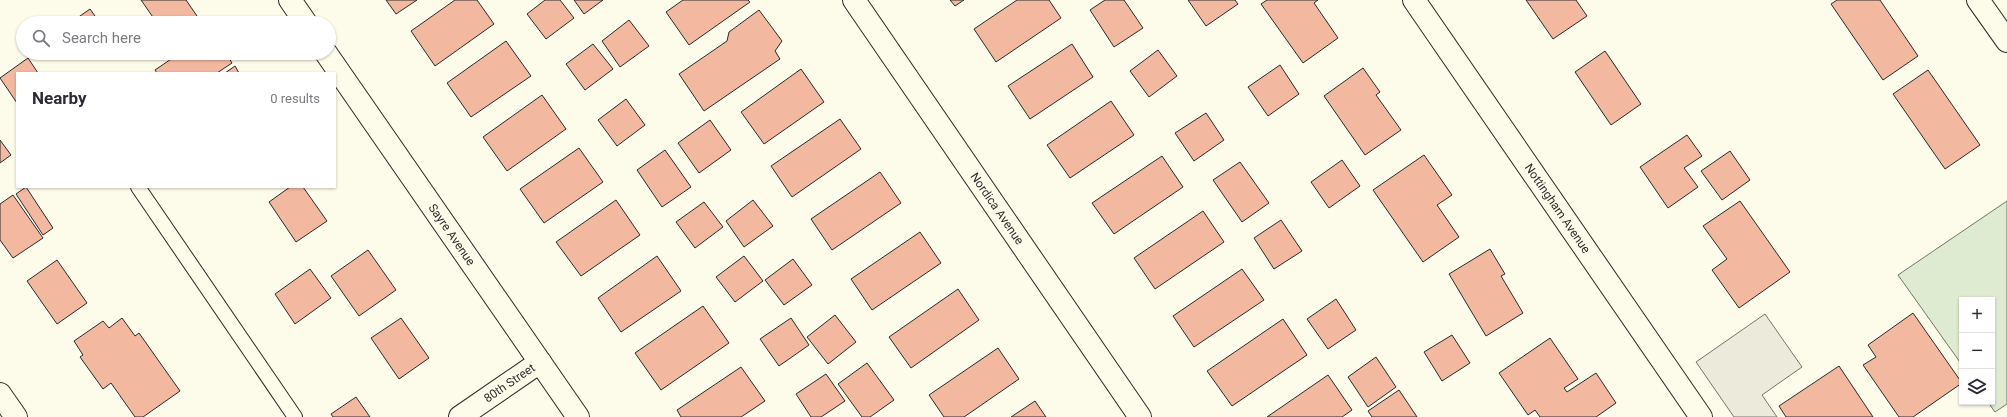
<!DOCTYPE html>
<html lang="en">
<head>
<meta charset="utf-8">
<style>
	body { margin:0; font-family:Roboto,sans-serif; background:#f7f7f7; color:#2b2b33 }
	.controls { position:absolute; right:12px; bottom:12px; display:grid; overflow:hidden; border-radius:0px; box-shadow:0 1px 3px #0004 }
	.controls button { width:36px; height:36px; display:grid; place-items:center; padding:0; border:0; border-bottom:1px solid #e1e1e2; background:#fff; color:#2b2b33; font:20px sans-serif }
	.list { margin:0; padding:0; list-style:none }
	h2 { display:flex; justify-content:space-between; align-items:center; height:52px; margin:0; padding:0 16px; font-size:17px }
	h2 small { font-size:13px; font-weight:400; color:#7c7c81 }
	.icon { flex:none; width:22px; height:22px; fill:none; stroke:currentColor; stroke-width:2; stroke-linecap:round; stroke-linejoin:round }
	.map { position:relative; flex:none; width:2007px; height:417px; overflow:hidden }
	.search { position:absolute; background:#fff; box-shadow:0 1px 3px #0004; left:16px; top:16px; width:320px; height:44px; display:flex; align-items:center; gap:10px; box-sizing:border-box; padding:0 14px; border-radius:22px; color:#7c7c81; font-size:15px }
	.panel { position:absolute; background:#fff; box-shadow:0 1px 3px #0004; left:16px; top:72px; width:320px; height:116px; border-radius:0px }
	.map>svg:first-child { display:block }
	.green { fill:#deebd1; stroke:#74746e }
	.parking { fill:#eceadb; stroke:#74746e }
	.building { fill:#f2b8a0; stroke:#2b2b2b }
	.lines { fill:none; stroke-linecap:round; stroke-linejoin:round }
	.lane-casing { stroke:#2b2b2b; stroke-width:16 }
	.street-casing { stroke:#2b2b2b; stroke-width:24 }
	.lane { stroke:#fdfbea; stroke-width:14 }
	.street { stroke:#fdfbea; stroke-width:22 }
	.labels { text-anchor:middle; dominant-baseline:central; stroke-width:3; stroke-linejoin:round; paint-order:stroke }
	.street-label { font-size:12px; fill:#2b2b2b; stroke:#fdfbea }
</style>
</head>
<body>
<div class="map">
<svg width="2007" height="417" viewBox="0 0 2007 417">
	<rect width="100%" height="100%" fill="#fdfbea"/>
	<path class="green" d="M2007,201v203l-12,8 -7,-10h4v-102h-30v65l-64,-90z"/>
	<path class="parking" d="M1765,314l37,53 -40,28 15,22h-43l-38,-55z"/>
	<path class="building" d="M141,0h45l11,16 -9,7h-31z
		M386,0h31l-21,14z
		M455,0h22l17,24 -59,42 -24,-35z
		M545,0h15l14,18 -28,21 -19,-25z
		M574,0h29l-19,14z
		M683,0h65l2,2 -61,43 -23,-33z
		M950,0h14l-9,6z
		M1017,0h32l12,18 -65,44 -22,-33z
		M1105,0h19l19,28 -29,19 -24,-37z
		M1188,0h47l3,4 -32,22z
		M1267,0h51l-4,3 24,35 -35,25 -42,-59z
		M1526,0h50l11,16 -34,23z
		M1837,0h43l38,56 -35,24 -52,-76z
		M90,9l10,14h-30z
		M759,10l23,31 -7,10 5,8 -76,52 -25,-37 48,-33 2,-9z
		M629,20l20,26 -29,21 -18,-26z
		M506,41l25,35 -60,41 -24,-34z
		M593,44l20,25 -28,21 -19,-26z
		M1072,44l21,33 -63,42 -22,-33z
		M1158,50l19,26 -28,21 -19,-26z
		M1605,51l36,53 -30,21 -36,-53z
		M180,53h46l6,10 -15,10h-60l-2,-3z
		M28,58l10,15h-21v30l-17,-25z
		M1280,65l19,29 -31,22 -20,-29z
		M235,66l4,7h-14z
		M1363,68l17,24 -4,3 25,35 -36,25 -41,-59z
		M801,69l23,33 -60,42 -23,-32z
		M1928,70l52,75 -35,24 -52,-75z
		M542,95l24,34 -59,42 -24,-34z
		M626,99l19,26 -28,21 -19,-26z
		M1111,101l23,34 -64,43 -23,-33z
		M1206,113l18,27 -30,21 -19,-28z
		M840,119l21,30 -69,48 -21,-31z
		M710,120l21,30 -32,23 -21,-30z
		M1687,135l15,21 -18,12 14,19 -30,21 -28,-41z
		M0,140l11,15 -11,8z
		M579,148l24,34 -59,41 -24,-34z
		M665,150l26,37 -29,20 -25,-37z
		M1730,151l20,29 -28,20 -21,-29z
		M1424,155l28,40 -15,10 22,32 -36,25 -50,-72z
		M1162,156l21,31 -69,47 -22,-31z
		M1342,160l18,26 -31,22 -18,-26z
		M1240,162l29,41 -27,19 -29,-42z
		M880,172l21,31 -69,47 -21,-31z
		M26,187l27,41 -10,7 -27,-41z
		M290,187h13l24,34 -31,21 -27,-40z
		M13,195l30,43 -30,20 -13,-18v-36z
		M616,200l24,35 -59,41 -25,-34z
		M753,200l20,26 -29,21 -18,-26z
		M1740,201l50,71 -51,36 -27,-38 15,-11 -24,-33z
		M704,202l19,25 -28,21 -19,-26z
		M1203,211l21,31 -69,47 -21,-31z
		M1281,220l21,31 -28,18 -20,-31z
		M920,232l21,31 -69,47 -21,-31z
		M1490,249l15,25 -4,2 22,37 -37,23 -37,-62z
		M368,250l28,40 -37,26 -28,-40z
		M657,256l24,35 -60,41 -23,-34z
		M744,256l19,25 -28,21 -19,-25z
		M793,259l19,26 -28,20 -19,-25z
		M57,260l30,43 -30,21 -30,-43z
		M310,269l21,29 -36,26 -20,-30z
		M1242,269l22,31 -70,47 -21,-31z
		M958,289l21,31 -68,48 -22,-31z
		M1336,299l20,31 -28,19 -21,-30z
		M703,306l26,37 -68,47 -26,-37z
		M1913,313l49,70 -49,34h-14l-36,-52 13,-8 -8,-12z
		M835,315l21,27 -28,22 -21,-27z
		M122,318l13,18 4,-3 41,58 -37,26h-8l-24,-34 -8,6 -23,-32 3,-2 -9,-14 29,-20 6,7z
		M401,318l28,40 -30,21 -28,-41z
		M791,318l18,27 -30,21 -19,-27z
		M1283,319l24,36 -75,51 -25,-35z
		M1452,335l18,28 -28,18 -18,-29z
		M1550,338l28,41 -14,9 3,4 29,-19 20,30 -20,14h-56l-5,-7 -7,5 -29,-42z
		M998,348l21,31 -55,38h-20l-15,-22z
		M1376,357l20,30 -28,20 -20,-30z
		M867,363l27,37 -24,17h-8l-24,-33z
		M1839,366l34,51h-87l-7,-11z
		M741,367l24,34 -24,16h-60l-4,-7z
		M826,374l19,27 -24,16h-10l-15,-23z
		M1328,375l24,35 -10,7h-75z
		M1399,390l18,27h-45l-4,-6z
		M356,397l14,20h-37l-2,-3z
		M1035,401l11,16h-35z"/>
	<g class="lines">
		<g class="lane-casing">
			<path id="lane" d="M138,187l157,230"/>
		</g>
		<g class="street-casing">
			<g id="street">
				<path d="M290,0l16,23"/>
				<path id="s1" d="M854,0l286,417"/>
				<path id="s2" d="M1414,0l287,417"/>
				<path d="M1978,0l29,41"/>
				<path id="s3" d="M326,53l252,364"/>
				<path d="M0,394l16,23"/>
				<path id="s4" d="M460,417l80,-55"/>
			</g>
		</g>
		<use href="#lane" class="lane"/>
		<use href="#street" class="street"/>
	</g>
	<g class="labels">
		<g class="street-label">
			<text stroke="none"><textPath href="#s1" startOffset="253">Nordica Avenue</textPath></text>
			<text stroke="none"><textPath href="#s2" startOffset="253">Nottingham Avenue</textPath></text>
			<text stroke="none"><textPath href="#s3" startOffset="221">Sayre Avenue</textPath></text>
			<text stroke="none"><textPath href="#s4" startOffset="60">80th Street</textPath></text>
		</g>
	</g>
</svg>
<div class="controls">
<button>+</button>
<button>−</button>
<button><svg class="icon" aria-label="layers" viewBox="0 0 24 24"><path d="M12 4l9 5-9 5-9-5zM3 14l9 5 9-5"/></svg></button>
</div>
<div class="search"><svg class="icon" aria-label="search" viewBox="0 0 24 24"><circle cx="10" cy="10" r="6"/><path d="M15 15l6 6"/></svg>Search here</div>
<section class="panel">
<h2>Nearby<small>0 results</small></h2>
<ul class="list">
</ul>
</section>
</div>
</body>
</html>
